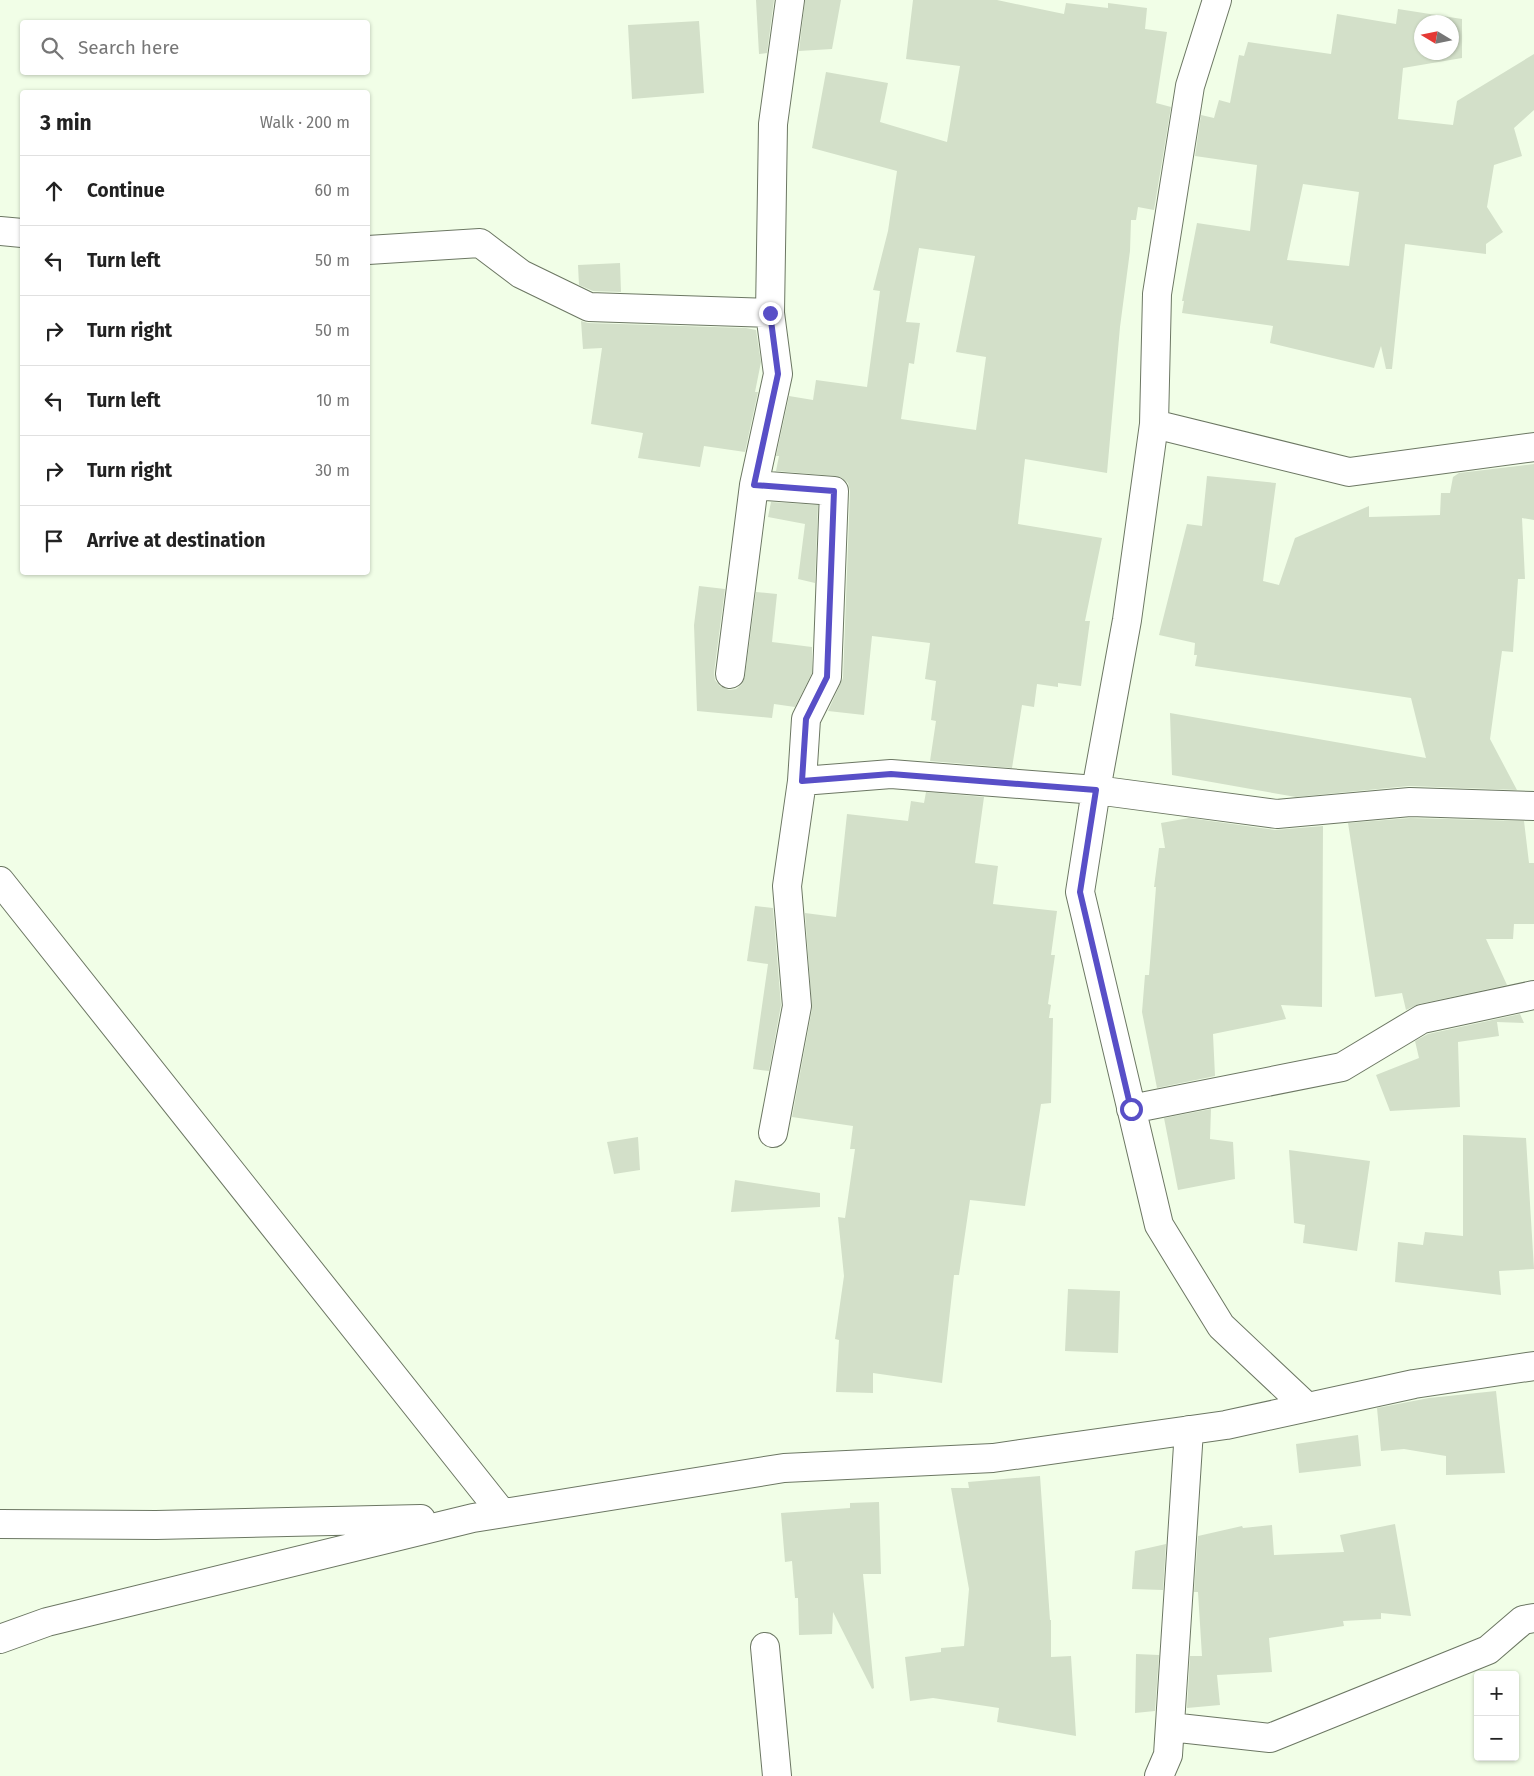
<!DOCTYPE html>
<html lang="en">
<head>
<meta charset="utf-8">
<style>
	body { margin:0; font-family:"Fira Sans",sans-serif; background:#f2f2f2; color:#222 }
	.controls { position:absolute; right:15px; bottom:15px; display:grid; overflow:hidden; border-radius:5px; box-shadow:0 1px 4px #0004 }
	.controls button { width:45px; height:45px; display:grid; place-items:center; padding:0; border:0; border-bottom:1px solid #e0e0e0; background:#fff; color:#222; font:25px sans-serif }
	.compass { position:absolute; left:1414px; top:15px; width:45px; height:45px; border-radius:50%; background:#fff; box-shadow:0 1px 4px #0004; rotate:280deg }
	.stop { position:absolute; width:15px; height:15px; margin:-11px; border:4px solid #584fc7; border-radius:50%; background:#fff }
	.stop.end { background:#584fc7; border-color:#fff; box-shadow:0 1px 5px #0008 }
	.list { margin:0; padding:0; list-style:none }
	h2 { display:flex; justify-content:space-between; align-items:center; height:65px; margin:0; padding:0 20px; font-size:21px }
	h2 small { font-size:16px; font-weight:400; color:#767676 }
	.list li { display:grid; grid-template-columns:32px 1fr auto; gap:15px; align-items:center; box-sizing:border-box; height:70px; padding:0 20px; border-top:1px solid #e0e0e0 }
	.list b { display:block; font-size:19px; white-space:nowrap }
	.list em { font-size:16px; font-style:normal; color:#767676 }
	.icon { flex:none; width:28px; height:28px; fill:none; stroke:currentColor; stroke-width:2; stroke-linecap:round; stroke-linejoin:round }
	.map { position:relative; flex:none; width:1534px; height:1776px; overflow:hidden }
	.search { position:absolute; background:#fff; box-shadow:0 1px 4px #0004; left:20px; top:20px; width:350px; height:55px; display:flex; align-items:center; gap:12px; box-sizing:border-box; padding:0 18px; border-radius:5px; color:#767676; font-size:19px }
	.panel { position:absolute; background:#fff; box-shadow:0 1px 4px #0004; left:20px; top:90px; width:350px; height:485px; border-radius:5px }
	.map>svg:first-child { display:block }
	.building { fill:#d3e0c9; fill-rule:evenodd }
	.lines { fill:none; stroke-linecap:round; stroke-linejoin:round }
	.street-casing { stroke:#6c7763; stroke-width:30 }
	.street { stroke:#fff; stroke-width:28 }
	.route { stroke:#584fc7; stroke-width:6 }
</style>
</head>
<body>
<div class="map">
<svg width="1534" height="1776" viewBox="0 0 1534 1776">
	<rect width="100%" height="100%" fill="#f1fee7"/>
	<path class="building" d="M756,0h18l-7,53 -8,1z
		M805,0h36l-9,49 -33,2z
		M913,0h84l67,14 2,-11 42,5v-5l39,5 -2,21 22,3 -11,71 15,4 -17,103 -16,-3 -2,13h-5l-1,31 -10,76 -13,146 -82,-14 -7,65 84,14 -17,83h5l-9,65 -23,-3v4l-21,-3 -3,23 -12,-2 -10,63 -82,-7 6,-40 -5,-1 5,-39 -11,-2 5,-36 -58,-7 -8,79 -36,-4 15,-33 7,-187 -2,-8 -6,-5 -6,-2 -60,-5 3,-15h-3l13,-60 24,4 3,-20 51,7 13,-96 -7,-1 15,-59 9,-60 -85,-23 14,-76 62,11 -8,39 67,20 13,-76 -54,-7zM919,248l56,8 -19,96 30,5 -10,73 -75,-11 8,-56 5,1 6,-41 -14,-1z
		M1398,9l64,10v39l-59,10 -5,51 55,6 4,-24 77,-47v56l-20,18 8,28 -28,9 -7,42 16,25 -17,12v10l-81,-10 -13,125h-6l-5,-23 -7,22 -104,-25 3,-17 -91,-13 2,-12h-2l15,-78 53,8 7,-66 -62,-9 6,-41 13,3 5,-18 11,3 9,-48 5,1 4,-14 83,12 6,-40 59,10zM1422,22h30v30h-30zM1303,184l56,8 -10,74 -62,-6z
		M699,21l5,72 -72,6 -4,-74z
		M620,263l1,29 -28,-1 -14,-6 -1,-20z
		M581,321l7,2 158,5 10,2 5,32 -6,30h3l-13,60 -41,-6 -4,21 -62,-9 5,-25 -52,-9 11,-76 -19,1z
		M1534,464v56l-12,-2 3,61h-7l-5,73 -11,-1 -12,88 27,51 -108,-4 -113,11 -124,-22 -2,-62 256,45 -15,-60 -216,-32 2,-11h-3l1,-12 -36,-8 28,-111 15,2 5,-50 69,7 -13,98 16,4 16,-47 74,-32v11l71,-2 1,-22h9l3,-16 6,-4z
		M771,502l47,3 -3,78 -17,-4 7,-55 -37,-7z
		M699,586l26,3 -11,84 1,7 5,6 9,4 7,-1 6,-5 3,-8 11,-84 21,2 -5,48 40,5v26l-17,34 -21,-3 -2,14 -75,-7 -3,-86z
		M926,792l58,5 -9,66 23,3 -5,38 64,7 -6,44h4l-7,49 3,1 -2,13h4l-2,85 -10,1 -16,102 -55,-6 -11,75h-5l-12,108 -69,-10v20l-37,-1 3,-52 -4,-1 9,-63 -6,-59 7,1 10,-69h-5l3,-23 -61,-9 20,-108 -7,-96 31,4 11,-103 61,7 3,-20 13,2z
		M1189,818l86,12 48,-4 -1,181 -41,-2 5,14 -73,15 2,42 -58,12 -15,-76 3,-37h4l7,-88h-2l5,-39h6l-4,-25z
		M1410,818l114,3 5,42h5v61h-20l-1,15h-27l21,46 -88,19 -13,6 -4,-17 -27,4 -27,-174z
		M755,906l18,2 8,97 -12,66 -16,-2 15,-105 -21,-3z
		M1520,1014l4,9 -27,-1 2,14 -41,6 2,65 -70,4 -14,-36 43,-17 -4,-17 13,-7z
		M1211,1109l-1,30 23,3 2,37 -57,11 -14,-72z
		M1463,1135l63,3 8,131 -35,2 2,24 -106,-13 3,-40 25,3 2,-13 38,4z
		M638,1137l2,33 -26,4 -7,-32z
		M1289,1150l81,11 -13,90 -54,-8 2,-18 -11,-2z
		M735,1180l85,13v14l-89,5z
		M1068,1289l52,2 -2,62 -53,-2z
		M1496,1391l9,82 -59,2v-19l-42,-7 -23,2 -4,-43 52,-10z
		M1358,1435l3,31 -62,7 -3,-29z
		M1040,1476l10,144h1v37l20,-1 5,80 -79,-14 2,-14 -66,-10 -23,3 -5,-44 36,-5v-4l23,-2 5,-57 -18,-101h18l-1,-6z
		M879,1502l2,72h-18l11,114 -2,1 -39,-77 -1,22 -33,1 -1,-37h-3l-3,-37 -7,1 -4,-49 69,-5v-5z
		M1395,1524l16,92 -30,-3v6l-38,2 1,5 -75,12 3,34 -55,3 3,30 -33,3 3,-52h12l-4,-64h-4l4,-56 44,-10 1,2 29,-3 2,30 70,-3 -4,-17z
		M1166,1544l-3,46 -31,-1 3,-38z
		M1136,1654l23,1 -4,56 -20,2z"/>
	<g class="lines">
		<g class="street-casing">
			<path id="street" d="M1217,0l-27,86 -33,208 -3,130 -27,196 -31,170 -16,102 79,333 62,101 86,81
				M0,231l22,2
				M368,250l112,-7 41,31 68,33 181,6
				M1154,424l195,48 185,-25
				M754,485l80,6 -7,186 -21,42 -4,62 -15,105 10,120 -24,127
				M730,674l24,-189 24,-111 -8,-61 3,-189 17,-124
				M802,781l89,-7 205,16 181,24 133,-12 124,4
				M0,881l502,632
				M1131,1109l211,-42 80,-48 112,-24
				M0,1524l156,1 265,-6
				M0,1639l47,-17 426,-104 311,-50 209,-10 233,-33 188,-41 120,-18
				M765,1647l12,129
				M1170,1727l100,11 218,-88 35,-30 11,-2
				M1159,1776l9,-21 21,-325"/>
		</g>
		<use href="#street" class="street"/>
	</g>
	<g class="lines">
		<path class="route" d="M770,313l8,61 -24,111 80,6 -7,186 -21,42 -4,62 89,-7 205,16 -16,102 51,217"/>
	</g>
</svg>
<div class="controls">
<button>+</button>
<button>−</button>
</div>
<svg class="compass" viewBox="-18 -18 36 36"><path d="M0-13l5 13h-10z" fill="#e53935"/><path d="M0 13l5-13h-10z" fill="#767676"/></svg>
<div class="stop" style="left:1131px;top:1109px"></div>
<div class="stop end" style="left:770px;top:313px"></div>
<div class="search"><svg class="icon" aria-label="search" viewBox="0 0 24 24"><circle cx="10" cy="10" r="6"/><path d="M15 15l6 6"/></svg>Search here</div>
<section class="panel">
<h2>3 min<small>Walk · 200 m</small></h2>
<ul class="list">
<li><svg class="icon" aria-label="ahead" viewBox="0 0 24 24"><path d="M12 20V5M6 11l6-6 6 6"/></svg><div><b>Continue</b></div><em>60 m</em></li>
<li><svg class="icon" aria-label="left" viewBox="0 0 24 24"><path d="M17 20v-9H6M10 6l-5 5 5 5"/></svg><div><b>Turn left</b></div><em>50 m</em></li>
<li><svg class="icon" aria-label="right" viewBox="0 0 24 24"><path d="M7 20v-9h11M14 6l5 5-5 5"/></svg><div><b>Turn right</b></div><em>50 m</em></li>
<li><svg class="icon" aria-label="left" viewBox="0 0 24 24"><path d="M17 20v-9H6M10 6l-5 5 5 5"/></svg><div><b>Turn left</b></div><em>10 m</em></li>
<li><svg class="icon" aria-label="right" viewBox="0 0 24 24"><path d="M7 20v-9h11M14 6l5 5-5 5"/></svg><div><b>Turn right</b></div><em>30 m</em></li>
<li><svg class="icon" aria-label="arrive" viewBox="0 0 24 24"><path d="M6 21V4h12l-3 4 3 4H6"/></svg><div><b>Arrive at destination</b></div></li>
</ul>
</section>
</div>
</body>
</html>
